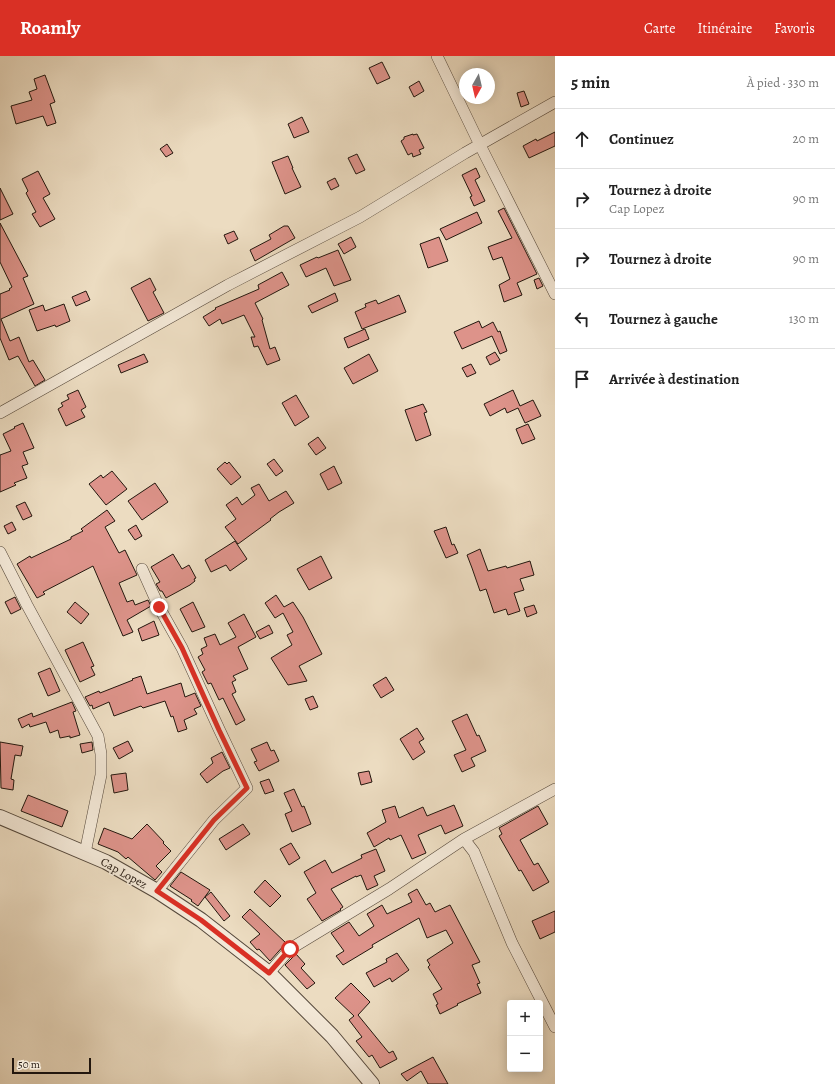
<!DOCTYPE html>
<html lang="fr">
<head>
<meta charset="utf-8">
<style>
	body { margin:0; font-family:Alegreya,serif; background:#f6f6f6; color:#222 }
	.controls { position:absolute; right:12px; bottom:12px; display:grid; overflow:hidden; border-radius:4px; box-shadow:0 2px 10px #0003 }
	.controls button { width:36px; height:36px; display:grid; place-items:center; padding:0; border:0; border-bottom:1px solid #e0e0e0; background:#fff; color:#222; font:20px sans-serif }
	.compass { position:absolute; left:459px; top:12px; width:36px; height:36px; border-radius:50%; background:#fff; box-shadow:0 2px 10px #0003; rotate:188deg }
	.scale { position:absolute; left:12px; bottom:10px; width:79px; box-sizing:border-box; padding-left:4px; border:2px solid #23170e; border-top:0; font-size:11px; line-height:14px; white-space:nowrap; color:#23170e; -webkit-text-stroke:3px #f3e8d7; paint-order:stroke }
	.stop { position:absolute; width:12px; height:12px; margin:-9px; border:3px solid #d93025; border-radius:50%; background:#fff }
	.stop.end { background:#d93025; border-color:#fff; box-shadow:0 1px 4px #0008 }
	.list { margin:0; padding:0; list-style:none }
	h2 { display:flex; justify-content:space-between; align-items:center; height:52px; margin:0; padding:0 16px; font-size:17px }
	h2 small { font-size:13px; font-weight:400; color:#767676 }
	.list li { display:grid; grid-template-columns:26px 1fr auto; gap:12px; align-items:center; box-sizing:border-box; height:60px; padding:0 16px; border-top:1px solid #e0e0e0 }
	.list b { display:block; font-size:15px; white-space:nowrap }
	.list p { margin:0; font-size:13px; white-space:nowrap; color:#767676 }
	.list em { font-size:13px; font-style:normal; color:#767676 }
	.icon { flex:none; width:22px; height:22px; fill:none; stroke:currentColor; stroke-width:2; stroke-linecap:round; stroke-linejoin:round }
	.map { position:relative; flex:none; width:555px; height:1028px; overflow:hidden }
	header { display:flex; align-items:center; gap:24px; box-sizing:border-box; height:56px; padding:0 20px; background:#d93025; color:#fff }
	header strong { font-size:19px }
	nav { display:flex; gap:22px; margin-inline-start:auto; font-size:14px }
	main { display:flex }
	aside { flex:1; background:#fff }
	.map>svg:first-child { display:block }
	.building { fill:#dd938a; stroke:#23170e }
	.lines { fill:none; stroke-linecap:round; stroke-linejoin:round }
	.minor-casing { stroke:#55483b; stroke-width:12 }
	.tertiary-casing { stroke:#55483b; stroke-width:16 }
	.minor { stroke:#f3e8d7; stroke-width:11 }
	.tertiary { stroke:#f3e8d7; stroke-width:14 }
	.route { stroke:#d93025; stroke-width:5 }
	.labels { text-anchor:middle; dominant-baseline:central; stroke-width:3; stroke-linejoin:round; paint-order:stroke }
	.street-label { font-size:12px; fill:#23170e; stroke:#f3e8d7 }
</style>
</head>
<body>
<header>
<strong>Roamly</strong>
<nav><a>Carte</a><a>Itinéraire</a><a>Favoris</a></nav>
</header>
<main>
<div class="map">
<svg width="555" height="1028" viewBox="0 0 555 1028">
	<rect width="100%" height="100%" fill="#ecdcc1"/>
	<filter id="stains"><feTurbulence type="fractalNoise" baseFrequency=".005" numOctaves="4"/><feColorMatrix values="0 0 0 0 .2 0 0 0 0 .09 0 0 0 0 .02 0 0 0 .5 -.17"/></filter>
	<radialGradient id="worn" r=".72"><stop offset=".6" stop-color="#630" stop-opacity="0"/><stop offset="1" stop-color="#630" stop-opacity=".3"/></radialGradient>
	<path class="building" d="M382,6l8,16 -13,6 -8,-16z
		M45,19l10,27 -5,2 6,19 -9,3 -4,-10 -27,8 -5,-18 21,-6 -3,-8 8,-3 -3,-10z
		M419,25l5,10 -10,6 -5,-10z
		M524,35l5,13 -8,3 -4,-14z
		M302,61l7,15 -15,6 -6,-14z
		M555,76v14l-26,12 -6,-12 13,-7 1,2z
		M413,78v1l4,-1 7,14 -5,2 2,4 -8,3 -1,-4 -4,2 -7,-14 3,-2v-2z
		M167,88l6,9 -7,4 -6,-8z
		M357,98l8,16 -9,4 -8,-16z
		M288,100l5,12h-1l9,19 -16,7 -13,-32z
		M476,112l4,9 -5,3 10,21 -11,5 -4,-9 2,-1 -10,-21z
		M38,115l12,23 -7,4 12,21 -15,8 -8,-13 4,-2 -10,-19 2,-2 -6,-12z
		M335,122l4,8 -8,4 -4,-8z
		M0,132l13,26 -13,6z
		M504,152l33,66 -20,9 5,12 -18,7 -5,-17 11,-6 -8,-22 -9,3 -5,-13 24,-9 -14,-27z
		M477,156l5,11 -36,17 -6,-11z
		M0,167l28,53 -5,2 11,26 -33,15 9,22 9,-4 10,25 4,-2 12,20 -10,6 -17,-30 -9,4 -9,-22v-44l10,-4 -1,-1 3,-2 -12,-25z
		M284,170h4l7,12 -40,23 -5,-11 21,-11 -2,-4z
		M234,175l4,8 -10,5 -4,-9z
		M351,181l5,10 -12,7 -6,-10z
		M439,181l9,24 -20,7 -8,-24z
		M338,194l13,30 -17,6 -8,-18 -20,9 -6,-12 17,-8 1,1z
		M282,216l7,13 -34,18 8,16 -1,1 8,29 5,-2 5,13 -13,5 -9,-19 -4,1 -3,-10h4l-11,-22 -22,9 -2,-5 -11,7 -6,-9 13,-8 -1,-1 44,-19 -1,-4z
		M150,222l6,12 -3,2 11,21 -16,8 -17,-33z
		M539,222l4,8 -6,3 -3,-9z
		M86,235l4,9 -14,6 -4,-9z
		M335,237l3,8 -26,12 -4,-7z
		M399,239l7,17 -44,17 -7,-17 11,-5 -1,-3 11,-4 2,4z
		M64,248l6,17 -14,6 -1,-2 -18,6 -8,-21 14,-5 2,6z
		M479,265l3,7 11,-6 5,10 2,-1 7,20 -7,3 -8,-18 -30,13 -8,-17z
		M365,273l4,10 -21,9 -4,-10z
		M495,296l5,8 -10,5 -4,-8z
		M144,298l4,8 -27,11 -3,-8z
		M369,298l9,17 -25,13 -9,-16z
		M471,308l5,9 -9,4 -5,-9z
		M78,334l8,17 -5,3 4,7 -19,9 -8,-17 5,-3 -2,-3 8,-4 -2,-4z
		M513,334l7,16 13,-6 8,16 -16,7 -7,-15 -11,5 -2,-5 -15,8 -6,-12z
		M296,339l13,22 -14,9 -13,-23z
		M423,348l4,8 -3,1 7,22 -15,6 -11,-31z
		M23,367l11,25 -11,4 5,12 -6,2 5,12 -13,5 2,2 -16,7v-37l11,-4 -8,-17 12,-6 -1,-1z
		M528,368l7,15 -13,5 -6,-15z
		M318,381l8,11 -10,7 -8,-11z
		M274,403l9,12 -7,5 -9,-12z
		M225,406l2,2 2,-2 12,15 -10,8 -14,-16z
		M334,410l8,17 -14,7 -8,-16z
		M112,415l15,18 -21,16 -17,-21 12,-9 2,3z
		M155,427l13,19 -26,18 -14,-19z
		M259,428l10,17 17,-10 8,12 -15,9 -9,7 1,1 -33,24 -13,-17 11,-8 -10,-14 11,-8 5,8 13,-10 -4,-7z
		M25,446l7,14 -9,4 -7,-14z
		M107,454l8,11 -10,6 14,26 6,-3 12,25 -18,8 8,19 6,-2 2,5 13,-5 3,6 -24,14 6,12 -10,4 -30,-70 -50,26 2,2 -8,4 -20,-34 13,-8 1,2 40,-19v-2l12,-6 -2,-2z
		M12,466l4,8 -8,4 -4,-8z
		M136,469l6,11 -7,4 -7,-10z
		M446,471l6,18 2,-1 4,9 -12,5 -12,-27z
		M235,485l12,18 -17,12 -4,-6 -15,7 -6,-12z
		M480,493l8,22 18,-5 1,2 23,-7 4,14 -14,4 4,11 -10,3 6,18 -12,4 -2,-6 -12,4 -8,-24 -6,2 -8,-23 -5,-13z
		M173,498l9,15 7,-4 7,13 -2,1 1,2 -5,4 -24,13 -4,-7h-2l-1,-2 -3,-5 4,-2 -9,-15z
		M321,500l11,22 -23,12 -12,-21z
		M276,539l8,12 9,-5 10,15 19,37 -23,12 8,15 -19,4 -17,-27 21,-13 -5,-10 6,-3 -10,-19 -8,5 -10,-15z
		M15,541l6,12 -10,5 -6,-12z
		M75,546l14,12 -8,10 -14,-12z
		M193,546l12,25 -13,5 -12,-23z
		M534,549l3,8 -10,4 -3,-9z
		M244,558l12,23 -18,10 10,22 -15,7 3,4 -4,2 4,10 -4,2 13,26 -9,5 -13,-27 -4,2 -8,-17 -3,1 -6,-12 3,-2 -7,-13 5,-3 -2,-5 6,-3 -3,-8 11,-4 5,11 16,-8 -8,-14z
		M154,565l5,14 -17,6 -4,-12z
		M269,569l4,8 -13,6 -4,-7z
		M83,586l11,24 -3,1 4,8 -15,7 -15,-32z
		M50,612l10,23 -12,5 -10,-23z
		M141,620l6,18 34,-11 4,14 10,-4 6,13 -7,3 3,5 -13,6 3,9 -9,3 -5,-16 -2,1 -6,-16 -22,7 -2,-2 -27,10 -5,-14 -16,7 -1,-4 -2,1 -5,-9 14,-6 1,2 33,-13 -1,-1z
		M386,621l8,13 -13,8 -8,-13z
		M313,640l5,11 -8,3 -5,-11z
		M72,646l4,9 -3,1 7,23 -10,3v-2l-10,2 -2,-8 -8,3 -4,-11 -16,5 -1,-3 -7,4 -4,-9 14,-6 1,4z
		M467,658l10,22 2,-1 7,16 -15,7 4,8 -13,6 -8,-17 12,-5 -14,-29z
		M417,672l7,11 -5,3 6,10 -12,8 -13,-21z
		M128,685l5,10 -14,8 -6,-11z
		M0,686l23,4 -2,10 -6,-1 -4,24 3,1 -1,10 -12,-2z
		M92,686l1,8 -11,3 -2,-9z
		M267,686l4,9 3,-1 5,11 -20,10 -5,-9 3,-1 -6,-12z
		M222,696l8,16 -7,3 -16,12 -7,-9 13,-11 -2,-5z
		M369,715l3,11 -11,3 -3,-12z
		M126,717l2,17 -14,3 -3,-18z
		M269,723l5,12 -9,3 -5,-12z
		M294,733l8,18 2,-1 7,18 -19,8 -7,-18 7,-3 -8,-18z
		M28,739l40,16 -6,16 -41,-16z
		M454,749l9,21 -18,8 -4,-9 -23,10 8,18 -14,6 -11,-24 -11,5 -1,-2 -15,9 -7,-14 19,-11 -4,-12 13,-4 4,12 24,-11 4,9z
		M538,750l10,18 -28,16 14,25 4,-2 11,19 -16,9 -12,-21 -2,1 -20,-35 3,-2 -3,-6z
		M147,768l17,18 -1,1 8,8 -15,15 6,6 -7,8 -27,-23 -2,2 -8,-7 -20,-8 6,-16 28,11z
		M243,768l7,10 -24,16 -7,-11z
		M291,787l9,15 -11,7 -9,-16z
		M376,793l9,22 -11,5 4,9 -11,5 -6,-15 -5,2v-1l-25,13 12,18 -3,2 1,1 -19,11 -15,-22 9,-6 -12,-21 21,-12 7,13 30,-15 -1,-3z
		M181,816l29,18 -12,16 -7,-5 1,-1 -22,-14z
		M265,824l16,16 -11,11 -16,-15z
		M417,833l9,16 4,-2 5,9 15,-7 30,57 -8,3 8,18 -3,1 4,9 -24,11 1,1 -18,9 -4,-9 2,-1 -5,-10 9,-5 -14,-22 2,-2 -3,-5 26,-17 -7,-13 -19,8 -8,-20 -47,27 1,2 -30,18 -7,-9 8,-5 -13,-18 18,-11 10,14 15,-10 -7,-12 15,-9 5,9 25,-12 -4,-8z
		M211,836l19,24 -6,5 -19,-24z
		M250,853l36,34 -16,18 -11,-12 -2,1 -7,-8 10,-8 -18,-17z
		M555,855v21l-15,7 -8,-18z
		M397,897l12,17 -17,12 -2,-4 -16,9 -8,-14 21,-11 -1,-3z
		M296,898l9,10 -4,4 14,15 -8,6 -22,-24z
		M351,927l19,19 -12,13 31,38 4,-2 4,8 -17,9 -8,-13 -3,2 -13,-16 6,-4 -13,-17 5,-4 -19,-18z
		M433,1001l15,27h-20l-7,-13 -14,10 -6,-7z"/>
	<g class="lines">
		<g class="minor-casing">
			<path id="minor" d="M437,0l43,89 75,149
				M0,357l228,-128 132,-68 105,-64 90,-51
				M0,496l27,53 71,131 3,18v21l-16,78
				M142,513l17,38 23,41 37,81 28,59 -33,32 -57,71
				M464,783l10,13 38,91 43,84
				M269,917l21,-24 99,-60 75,-50 91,-50"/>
		</g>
		<g class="tertiary-casing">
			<path id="tertiary" d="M0,761l106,45 51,29 44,29 68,53 63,63 40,48"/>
		</g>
		<use href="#minor" class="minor"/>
		<use href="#tertiary" class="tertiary"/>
	</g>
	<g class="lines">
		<path class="route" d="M159,551l23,41 37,82 28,58 -33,32 -57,71 44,29 68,53 21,-24"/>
	</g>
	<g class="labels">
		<g class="street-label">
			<text transform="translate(124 817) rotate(29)">Cap Lopez</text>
		</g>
	</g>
	<rect width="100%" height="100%" filter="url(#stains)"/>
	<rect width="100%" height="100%" fill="url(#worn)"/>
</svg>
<div class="controls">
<button>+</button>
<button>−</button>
</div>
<svg class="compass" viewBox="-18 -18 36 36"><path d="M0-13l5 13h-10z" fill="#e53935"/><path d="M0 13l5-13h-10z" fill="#767676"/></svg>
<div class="scale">50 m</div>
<div class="stop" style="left:290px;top:893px"></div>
<div class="stop end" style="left:159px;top:551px"></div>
</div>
<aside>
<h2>5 min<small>À pied · 330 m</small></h2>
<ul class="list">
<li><svg class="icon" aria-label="ahead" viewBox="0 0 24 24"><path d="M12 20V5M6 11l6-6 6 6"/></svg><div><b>Continuez</b></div><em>20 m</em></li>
<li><svg class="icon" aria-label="right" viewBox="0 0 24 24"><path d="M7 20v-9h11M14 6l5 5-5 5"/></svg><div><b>Tournez à droite</b><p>Cap Lopez</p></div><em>90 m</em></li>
<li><svg class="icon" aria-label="right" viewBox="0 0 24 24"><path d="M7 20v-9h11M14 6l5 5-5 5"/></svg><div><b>Tournez à droite</b></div><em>90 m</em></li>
<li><svg class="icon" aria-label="left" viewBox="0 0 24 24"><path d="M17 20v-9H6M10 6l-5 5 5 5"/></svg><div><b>Tournez à gauche</b></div><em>130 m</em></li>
<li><svg class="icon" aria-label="arrive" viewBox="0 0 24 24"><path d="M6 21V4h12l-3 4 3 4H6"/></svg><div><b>Arrivée à destination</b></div></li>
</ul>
</aside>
</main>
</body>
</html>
